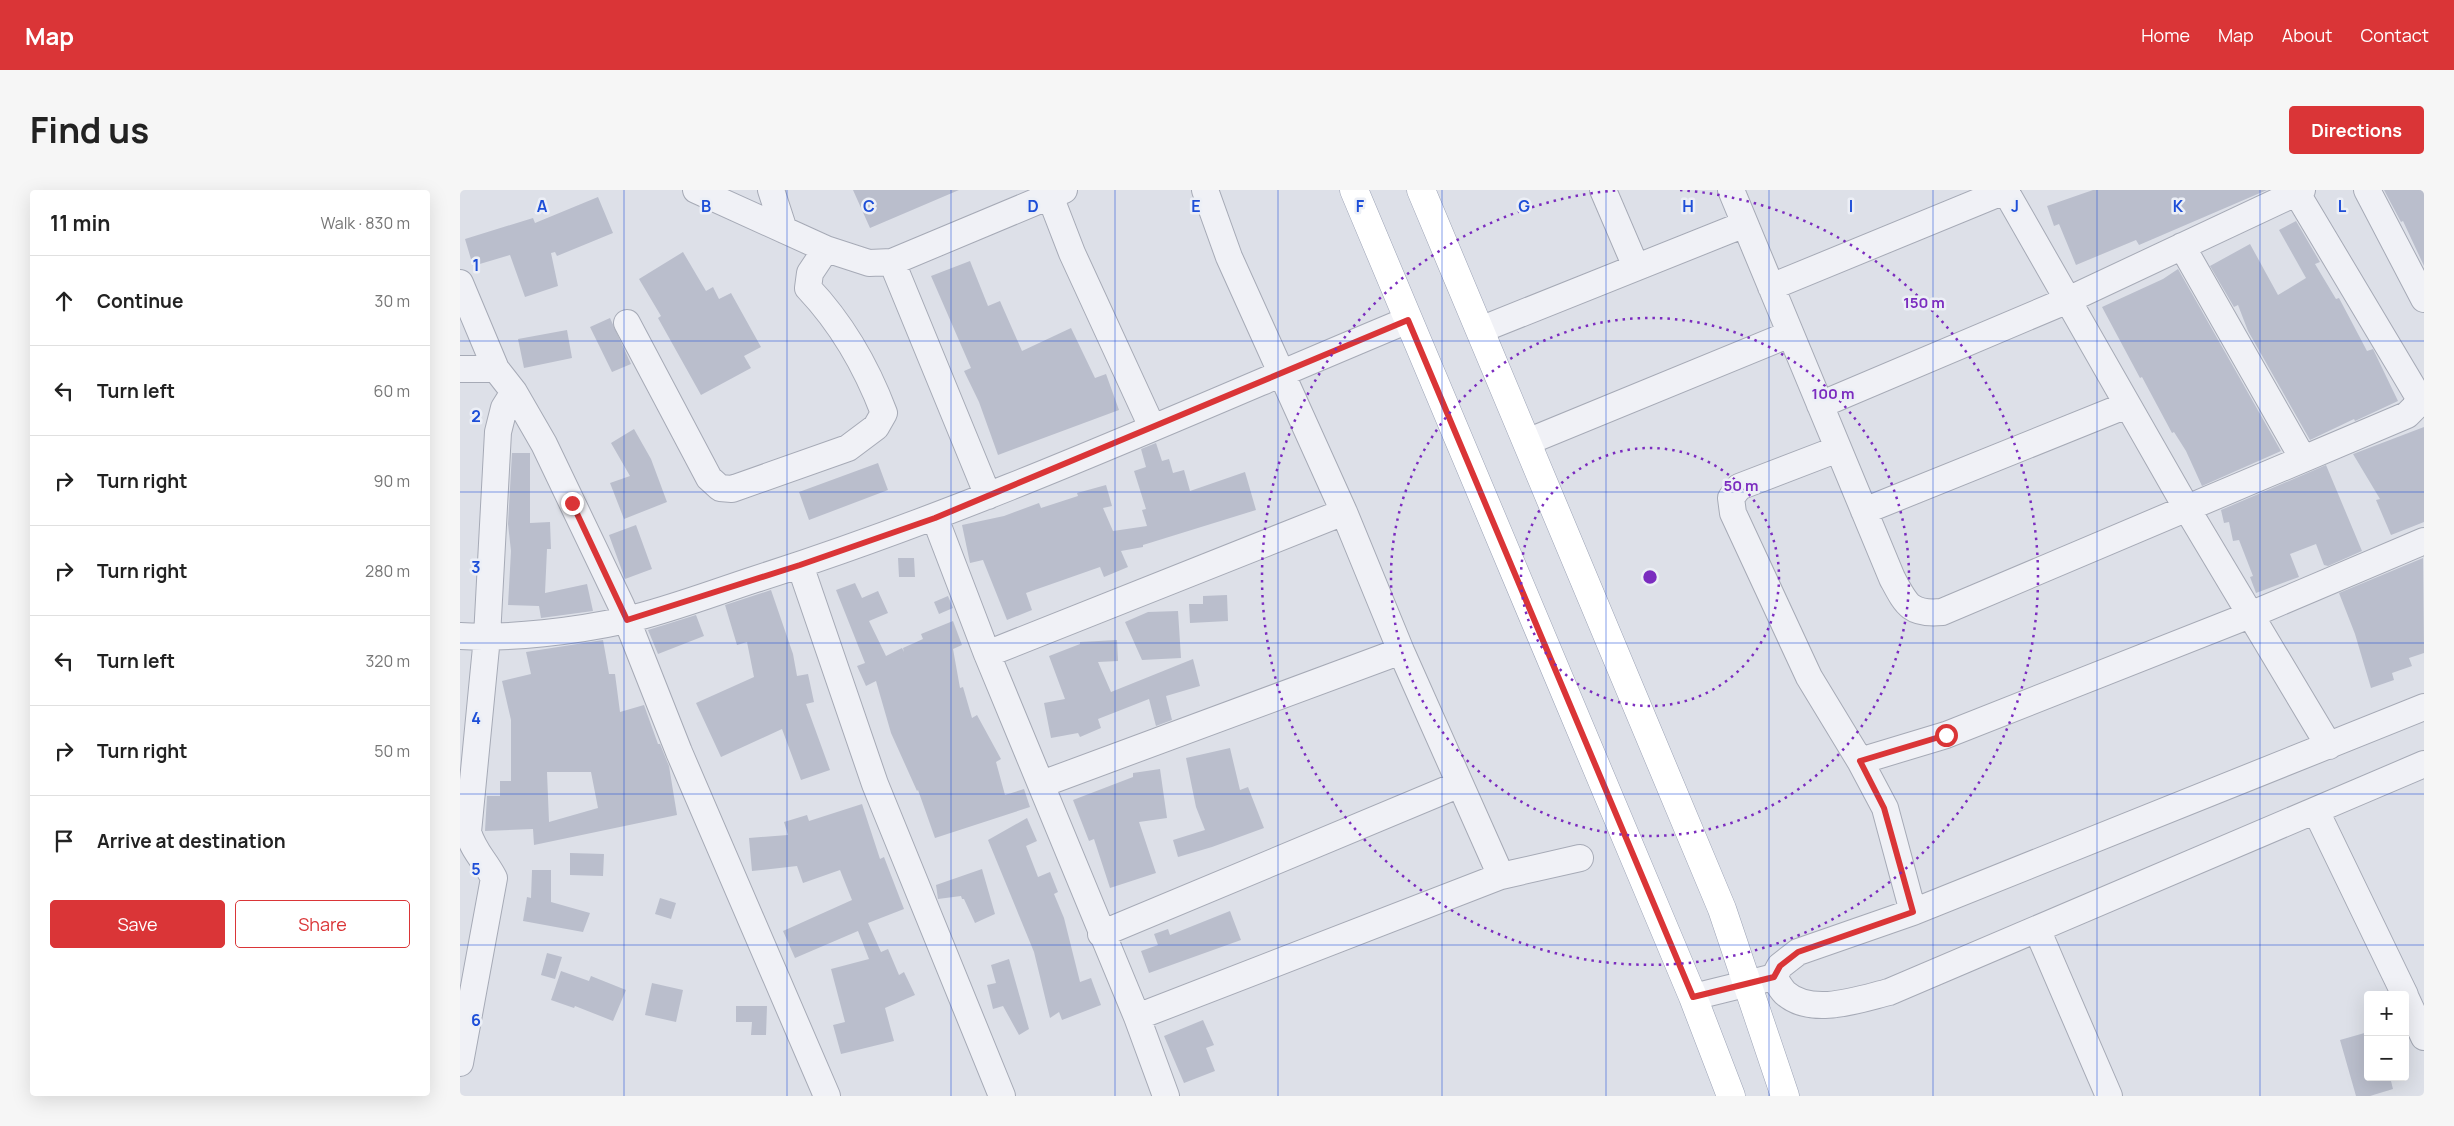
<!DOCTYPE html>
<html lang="en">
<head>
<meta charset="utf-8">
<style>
	body { margin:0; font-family:Manrope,sans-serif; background:#f6f6f6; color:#222 }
	.controls { position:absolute; right:15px; bottom:15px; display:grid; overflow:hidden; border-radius:5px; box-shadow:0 5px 20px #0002 }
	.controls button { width:45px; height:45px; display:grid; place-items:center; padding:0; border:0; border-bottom:1px solid #e0e0e0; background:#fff; color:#222; font:25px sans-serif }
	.stop { position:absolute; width:15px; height:15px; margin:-11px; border:4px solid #da3537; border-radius:50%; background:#fff }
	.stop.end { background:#da3537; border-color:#fff; box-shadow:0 1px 5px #0008 }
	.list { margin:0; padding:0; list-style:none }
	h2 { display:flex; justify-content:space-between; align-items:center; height:65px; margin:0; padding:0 20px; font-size:21px }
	h2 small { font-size:16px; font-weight:400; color:#767676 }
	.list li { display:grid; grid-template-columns:32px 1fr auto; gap:15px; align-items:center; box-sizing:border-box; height:90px; padding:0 20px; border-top:1px solid #e0e0e0 }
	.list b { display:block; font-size:19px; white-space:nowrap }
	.list em { font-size:16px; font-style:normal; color:#767676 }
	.actions { display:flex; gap:10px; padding:15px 20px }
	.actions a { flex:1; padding:11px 0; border:1px solid #da3537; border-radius:5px; text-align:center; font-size:18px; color:#da3537 }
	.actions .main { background:#da3537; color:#fff }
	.icon { flex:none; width:28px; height:28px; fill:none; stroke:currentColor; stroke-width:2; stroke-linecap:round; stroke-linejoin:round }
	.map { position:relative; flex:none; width:1964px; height:906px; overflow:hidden; border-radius:5px }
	header { display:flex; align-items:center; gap:30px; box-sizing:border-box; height:70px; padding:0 25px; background:#da3537; color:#fff }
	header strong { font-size:24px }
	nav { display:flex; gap:28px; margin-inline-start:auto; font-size:18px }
	.intro { display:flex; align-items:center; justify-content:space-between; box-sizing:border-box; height:120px; padding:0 30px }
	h1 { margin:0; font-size:35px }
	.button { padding:12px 22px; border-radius:5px; background:#da3537; color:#fff; font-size:18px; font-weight:700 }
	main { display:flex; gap:30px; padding:0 30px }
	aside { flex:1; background:#fff; border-radius:5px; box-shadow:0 5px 20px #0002 }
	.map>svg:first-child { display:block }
	.building { fill:#babecc; fill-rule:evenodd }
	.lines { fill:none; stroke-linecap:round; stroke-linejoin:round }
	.minor-casing { stroke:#a6aab6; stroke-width:28 }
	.major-casing { stroke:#9ba2b5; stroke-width:29 }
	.minor { stroke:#f0f1f6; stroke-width:26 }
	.major { stroke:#fff; stroke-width:28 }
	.route { stroke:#da3537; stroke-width:6 }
	.grid { fill:none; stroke:#1d4ed8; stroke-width:1; stroke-opacity:0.55 }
	.ring { fill:none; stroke:#7b2cbf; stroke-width:2.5; stroke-dasharray:2.5 5 }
	.grid-label { font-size:16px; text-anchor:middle; font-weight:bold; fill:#1d4ed8; stroke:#eceff6; stroke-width:5; stroke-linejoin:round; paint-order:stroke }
	.centre { fill:#7b2cbf; stroke:#eceff6; stroke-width:2.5 }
	.ring-label { font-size:15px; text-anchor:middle; font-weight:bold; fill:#7b2cbf; stroke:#eceff6; stroke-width:5; stroke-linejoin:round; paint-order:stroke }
</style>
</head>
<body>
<header>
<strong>Map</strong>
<nav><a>Home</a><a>Map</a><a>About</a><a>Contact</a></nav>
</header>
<div class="intro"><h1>Find us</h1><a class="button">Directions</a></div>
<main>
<aside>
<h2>11 min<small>Walk · 830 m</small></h2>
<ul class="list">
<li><svg class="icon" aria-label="ahead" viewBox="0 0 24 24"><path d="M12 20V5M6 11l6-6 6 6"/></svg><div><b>Continue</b></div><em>30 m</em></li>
<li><svg class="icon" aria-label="left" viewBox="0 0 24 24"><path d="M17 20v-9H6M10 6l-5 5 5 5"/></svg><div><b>Turn left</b></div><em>60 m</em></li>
<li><svg class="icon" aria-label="right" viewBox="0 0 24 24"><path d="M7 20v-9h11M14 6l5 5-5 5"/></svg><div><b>Turn right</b></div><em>90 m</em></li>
<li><svg class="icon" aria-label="right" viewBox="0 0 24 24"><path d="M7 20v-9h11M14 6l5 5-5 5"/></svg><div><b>Turn right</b></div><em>280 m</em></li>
<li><svg class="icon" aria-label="left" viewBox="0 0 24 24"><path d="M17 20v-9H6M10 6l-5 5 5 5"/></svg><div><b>Turn left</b></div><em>320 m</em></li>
<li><svg class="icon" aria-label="right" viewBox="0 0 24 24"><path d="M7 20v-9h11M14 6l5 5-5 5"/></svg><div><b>Turn right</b></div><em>50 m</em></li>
<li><svg class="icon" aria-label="arrive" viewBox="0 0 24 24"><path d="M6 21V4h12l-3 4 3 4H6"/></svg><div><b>Arrive at destination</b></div></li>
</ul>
<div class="actions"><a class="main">Save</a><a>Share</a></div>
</aside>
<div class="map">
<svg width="1964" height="906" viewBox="0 0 1964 906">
	<rect width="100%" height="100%" fill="#dde0e8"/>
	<path class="building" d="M393,0h106l-89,38z
		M1633,0h174l-128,55 -3,-5 -60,25 -17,-41 -5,2 -7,-20z
		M1924,0h40v76l-21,-45 -2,1z
		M138,7l15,36 -56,23 -2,-4 -4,1 7,33 -33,11 -15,-42 -37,11 -8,-27 68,-21 2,5z
		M1836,31l24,41 -5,2 21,35 3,-1 28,53 6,-2 25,52 -43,20 -1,-2 -44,21 -62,-109 -10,-26 -4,2 -24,-41 40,-22 28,51 28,-17 -27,-48z
		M223,62l23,39 7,-4 6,12 12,-6 30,54 -17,9 7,12 -50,27 -43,-77 3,-2 -22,-37z
		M510,71l18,45 12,-5 22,50 49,-23 24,50 11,-4 13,36 -121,45 -19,-53 -15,-31 7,-3 -40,-92z
		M1718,79l103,182 -79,35 -16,-35 -12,-19 -2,1 -30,-56 -2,1 -38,-71 61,-28z
		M150,128l21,46 -19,8 -22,-45z
		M107,140l5,28 -48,10 -6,-29z
		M1964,237v95l-33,13 -15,-35 4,-1 -27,-45z
		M174,239l17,30 16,43 -43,17 -14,-36 20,-7 -19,-33z
		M696,253l6,18 7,-2 4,14 11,-3 6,21 55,-19 11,38 -113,35v2l-22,4 7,16 -24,10 -4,-10 -74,26 6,17 -25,10 -24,-60 -13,3 -8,-38 42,-9 35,-13 2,5 37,-12 -1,-3 29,-8 6,21 -9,2 10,23 34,-5 -5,-16 4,-1 -12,-38 12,-4 -5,-18z
		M52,263h18v70l20,-1 1,27h-4l-2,44 42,-9 6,27 -52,7 -2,-12 -31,-1 3,-54 -3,-27z
		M418,273l10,27 -79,30 -10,-28z
		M1866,275l36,86 -34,15 -4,-1 -8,-21 -26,10 9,23 -43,16 -6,-16 3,-1 -14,-36 -6,1 -4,-19 -5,1 -3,-13z
		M176,335l16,44 -27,10 -16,-44z
		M438,368h16l1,19h-16z
		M1963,368l1,95 -15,5 3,8 -20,7 2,7 -23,8 -16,-54 -16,-41z
		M395,393l7,15 16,-7 10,22 -19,8 17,35 16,-8 2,4 -1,-4 20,-9 -2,-5 32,-13 9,24 -9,4 7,39 3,-1 9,31 5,-3 24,44 -5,3 9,33 19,-6 6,18 -95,31 -17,-48 -1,1 -26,-58 -15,-52 -10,5 -9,-20 8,-3 -29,-73z
		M311,400l22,64 4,22 11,-2 6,28 -8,2 24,66 -29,10 -19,-51 -61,28 -25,-54 58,-26 -7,-35 -10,3 -12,-40z
		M767,405l1,26 -38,2 -1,-19h14v-8z
		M488,406l5,12 -14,6 -5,-12z
		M718,421l3,47 -39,2 -17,-38 23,-10z
		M236,425l8,21 -46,18 -10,-24z
		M143,450l6,34h6l5,38 24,-7 14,39h2l9,22 8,49 -143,30 -1,-16 -48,2 2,-35h13v-15h11v-61l-9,-39 29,-7 -5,-22zM87,582h44l7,36 -49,14z
		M657,450l1,21 -20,1 13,30 82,-33 7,27 -34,10 6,24 -16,6 -7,-27 -51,20 3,9 -21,9 -2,-4 -27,5 -7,-35 21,-4 -16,-43 31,-12v-2z
		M770,558l10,42 8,-3 16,41 -52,19 -34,10 -5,-17 32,-10 -9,-23 -10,-49z
		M700,579l7,49 -28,4 17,51 -46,15 -16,-49 -5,2 -16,-41 60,-23v-4z
		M402,614l18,55 4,-2 20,52 -36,14 13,29 7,-3 11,26 5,-3 11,23 -30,13 9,33 -53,13 -8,-29 12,-3 -14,-53 38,-10 -11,-28 -63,27 -12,-27 69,-31 -12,-30 -37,13 -6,-17 -45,5 -3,-33 39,-3 -4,-13 23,-7 2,6z
		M567,628l10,23 -11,5 12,31 12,-5 8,20 -4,2 10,24 16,64 11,-4 10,27 -39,15 -3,-8 -9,6 -16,-66 -46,-112z
		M110,663l34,1 -1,22 -33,-1z
		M522,679l13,45 -20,9 -11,-24h-2l-1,-3 -23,3 -2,-14z
		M72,680h19v32l39,11 -7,19 -60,-11 4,-24 4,1z
		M200,708l16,5 -5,16 -16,-5z
		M770,721l11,29 -92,33 -8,-22 17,-6 -4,-11 14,-5 2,6z
		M87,763l15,4 -7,22 -14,-4z
		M549,769l20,70 -10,6 -16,-29 -10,3 -6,-24 9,-2 -5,-18z
		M101,781l28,10 2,-5 35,14 -13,31 -38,-15 -1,2 -23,-8z
		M192,793l31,7 -7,32 -31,-7z
		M276,816h31l-1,29h-15l1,-13h-16z
		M743,830l11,25 -8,3 9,23 -31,12 -20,-47z
		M1908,842v45h22l3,12 -23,7h-14l-16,-56z"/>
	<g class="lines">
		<g class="minor-casing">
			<path id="minor" d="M236,0l130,59 43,14 23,-1 172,-72
				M311,0l13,40
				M745,0l24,67 115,255 57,139 100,225
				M1143,0l33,77
				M1271,0l161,388c14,26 18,37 50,34l465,-197 9,-9 2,-10 -123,-206
				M1545,0l181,317 143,239
				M1907,0l57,109
				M590,6l22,57 80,174
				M1722,56l120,211
				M432,72l96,234
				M0,93l36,86 18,23 30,52 77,161 58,147 148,344
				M1311,97l236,-97
				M167,133l82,155 11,10 12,1 116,-41 28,-21 8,-14c-17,-45 -42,-89 -76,-125l2,-15 16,-24
				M1020,140l265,-106
				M0,179h36
				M1360,215l248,-105 234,-110
				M1067,252l263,-108
				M1378,259l-99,38 -8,11 2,15 76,164 51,84 25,47 28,104
				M1404,321l263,-106
				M475,328l52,136 150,363 29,79
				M340,375l75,219 127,312
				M0,446c51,3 116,-5 166,-16 43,-10 87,-27 130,-41 223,-71 436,-169 652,-259
				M527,464l357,-142
				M1400,571l86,-26 304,-120 174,-74
				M582,594l359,-133
				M1856,621l89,184
				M1577,739l72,167
				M641,744l359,-150
				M1314,787c3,5 7,12 11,16 27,24 75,6 104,-1l535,-228
				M1945,806l19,41
				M1233,807l81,-20 6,-11 18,-14 115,-40 511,-205
				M677,827l364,-141 79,-18
				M0,873l34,-185c-10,-19 -20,-26 -26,-46l19,-195 11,-205 6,-24 10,-16"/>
		</g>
		<g class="major-casing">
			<path id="major" d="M894,0l339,807 38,99
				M961,0l301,719 63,187"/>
		</g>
		<use href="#minor" class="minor"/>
		<use href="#major" class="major"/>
	</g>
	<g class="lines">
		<path class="route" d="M112,313l55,117 173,-55 135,-47 473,-198 285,677 81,-20 6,-11 18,-14 115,-40 -29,-104 -24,-47 86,-26"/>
	</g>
	<path class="grid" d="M164,0v906M327,0v906M491,0v906M655,0v906M818,0v906M982,0v906M1146,0v906M1309,0v906M1473,0v906M1637,0v906M1800,0v906M0,151h1964M0,302h1964M0,453h1964M0,604h1964M0,755h1964"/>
	<g class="ring">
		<circle cx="1190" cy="387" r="129"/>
		<circle cx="1190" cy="387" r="259"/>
		<path d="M1220 0A388 388 0 1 1 1160 0"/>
	</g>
	<g class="grid-label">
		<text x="82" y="22">A</text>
		<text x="246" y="22">B</text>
		<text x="409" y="22">C</text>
		<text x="573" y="22">D</text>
		<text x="736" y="22">E</text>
		<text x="900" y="22">F</text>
		<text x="1064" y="22">G</text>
		<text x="1228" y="22">H</text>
		<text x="1391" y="22">I</text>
		<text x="1555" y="22">J</text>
		<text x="1718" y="22">K</text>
		<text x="1882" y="22">L</text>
		<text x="16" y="81">1</text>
		<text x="16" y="232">2</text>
		<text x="16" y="383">3</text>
		<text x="16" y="534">4</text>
		<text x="16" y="685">5</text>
		<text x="16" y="836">6</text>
	</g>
	<circle cx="1190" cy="387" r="8" class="centre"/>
	<g class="ring-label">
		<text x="1464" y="118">150 m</text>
		<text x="1373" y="209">100 m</text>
		<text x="1281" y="301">50 m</text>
	</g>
</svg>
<div class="controls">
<button>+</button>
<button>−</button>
</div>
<div class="stop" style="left:1486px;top:545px"></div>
<div class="stop end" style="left:112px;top:313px"></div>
</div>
</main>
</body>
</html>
